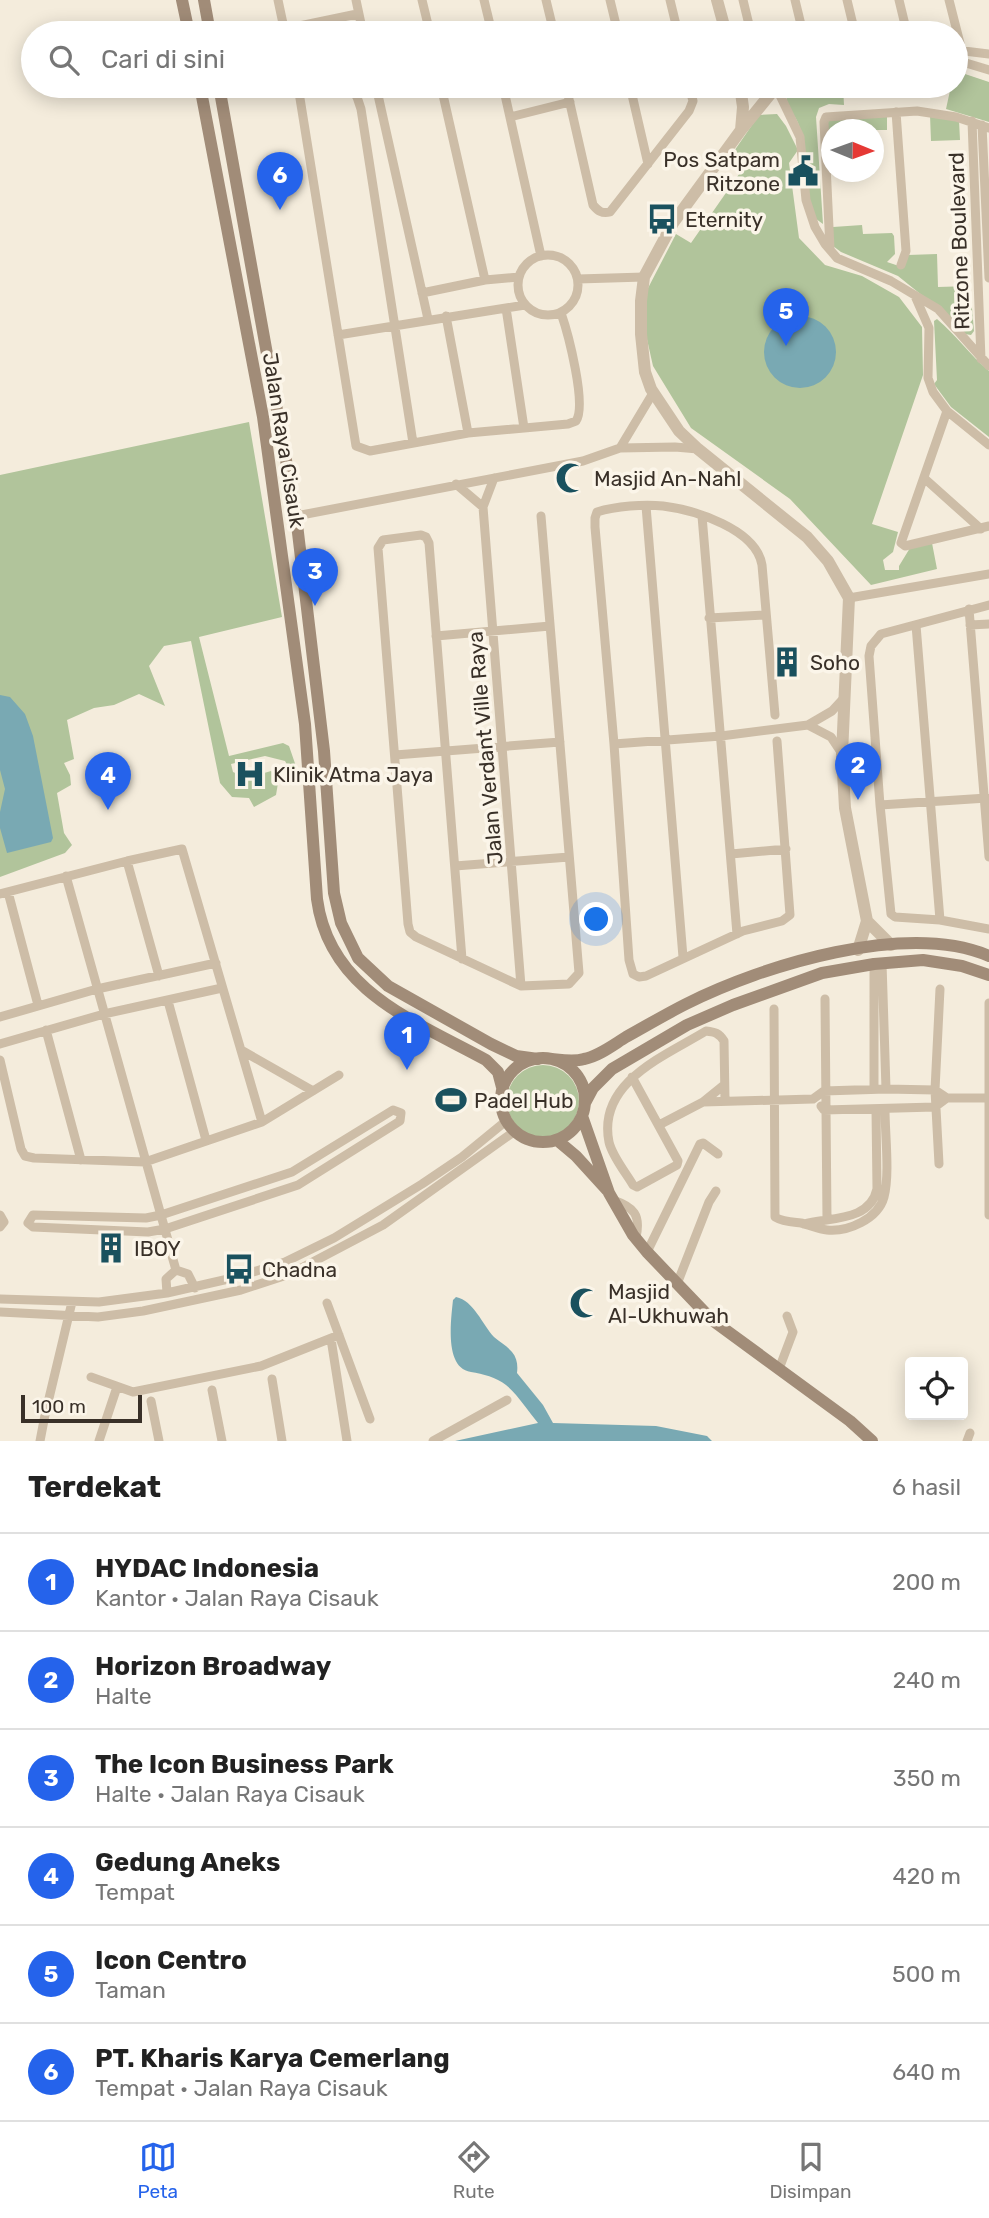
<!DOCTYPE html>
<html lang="id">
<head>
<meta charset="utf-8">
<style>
	body { margin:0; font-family:Rubik,sans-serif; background:#f6f6f6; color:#222 }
	.controls { position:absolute; right:21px; bottom:21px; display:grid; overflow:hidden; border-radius:7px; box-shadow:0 4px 18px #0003 }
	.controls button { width:63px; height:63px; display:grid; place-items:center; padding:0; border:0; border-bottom:2px solid #e0e0e0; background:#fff; color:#222; font:35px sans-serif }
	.compass { position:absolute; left:821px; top:119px; width:63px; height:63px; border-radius:50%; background:#fff; box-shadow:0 4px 18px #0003; rotate:91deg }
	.scale { position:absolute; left:21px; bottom:18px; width:121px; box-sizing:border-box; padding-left:7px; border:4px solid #393028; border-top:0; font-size:19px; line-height:24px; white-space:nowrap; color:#393028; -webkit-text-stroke:5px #fbf5e9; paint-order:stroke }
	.you { position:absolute; left:597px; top:920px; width:24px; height:24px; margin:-18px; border:5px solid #fff; border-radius:50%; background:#1a73e8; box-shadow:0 0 0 10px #1a73e833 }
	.badge { display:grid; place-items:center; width:46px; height:46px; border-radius:50%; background:#2563eb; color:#fff; font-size:23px; font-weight:700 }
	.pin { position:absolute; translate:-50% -58px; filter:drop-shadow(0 2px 4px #0008) }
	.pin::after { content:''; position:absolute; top:37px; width:24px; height:21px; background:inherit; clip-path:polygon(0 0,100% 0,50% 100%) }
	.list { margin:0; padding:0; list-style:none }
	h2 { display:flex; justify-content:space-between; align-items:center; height:91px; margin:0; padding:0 28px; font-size:30px }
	h2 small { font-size:23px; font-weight:400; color:#767676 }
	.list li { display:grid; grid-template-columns:46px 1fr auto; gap:21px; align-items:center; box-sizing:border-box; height:98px; padding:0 28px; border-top:2px solid #e0e0e0 }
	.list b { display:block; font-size:26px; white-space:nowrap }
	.list p { margin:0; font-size:23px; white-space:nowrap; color:#767676 }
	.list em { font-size:23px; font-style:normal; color:#767676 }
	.icon { flex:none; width:38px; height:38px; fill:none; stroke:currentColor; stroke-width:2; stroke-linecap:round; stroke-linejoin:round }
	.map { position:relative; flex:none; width:989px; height:1441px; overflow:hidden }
	.search { position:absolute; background:#fff; box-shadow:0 4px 18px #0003; left:21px; right:21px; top:21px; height:77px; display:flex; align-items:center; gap:18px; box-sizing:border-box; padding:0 24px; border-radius:38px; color:#767676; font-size:26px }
	.sheet { height:679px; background:#fff }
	nav { display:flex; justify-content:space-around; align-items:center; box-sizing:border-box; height:98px; border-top:2px solid #e0e0e0; background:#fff; font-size:19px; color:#767676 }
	nav a { display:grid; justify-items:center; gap:4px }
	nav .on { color:#2563eb }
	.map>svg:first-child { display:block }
	.green { fill:#b1c49b }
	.water { fill:#79a9b3 }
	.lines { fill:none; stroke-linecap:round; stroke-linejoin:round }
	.minor { stroke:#cdbda7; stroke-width:9 }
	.tertiary { stroke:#cdbda7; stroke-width:12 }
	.secondary { stroke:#a18c78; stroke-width:12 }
	.labels { text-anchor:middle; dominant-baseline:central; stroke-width:7; stroke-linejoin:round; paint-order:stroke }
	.poi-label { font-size:21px; fill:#393028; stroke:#fbf5e9; text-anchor:start }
	.street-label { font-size:21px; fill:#393028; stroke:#fbf5e9 }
</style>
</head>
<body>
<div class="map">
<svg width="989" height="1441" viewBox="0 0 989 1441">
	<rect width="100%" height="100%" fill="#f4ecdc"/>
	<path class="green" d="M956,71l33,11v40l-43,-13 5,-23h5z
		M796,86h47l1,19 -15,-1 -10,4 -3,9 7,107 -11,-8c-5,-29 -5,-58 -12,-87 -3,-13 -13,-20 -14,-34z
		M777,114l9,12 12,24 -9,13 10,75 26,27 37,11 37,21 23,30 1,48 -51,149 26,8 -5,20 -10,8 2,10h14v-4l11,-18 22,-5 5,26 -66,16 -81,-86 -99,-71 -38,-62 -9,-40 2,-34 30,-58 15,9 53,-76 -14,-10 29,-42z
		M825,115l62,1v14h-55l-1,5h-3z
		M930,115l29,5 1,20 -29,1z
		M862,225l1,9 29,-1 2,3 1,18 -8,8 12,4 9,-11 29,-1 1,33 32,-1 4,45 -3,4 -6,-1 -16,-17 -51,-41 -57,-24 -8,-6v-19z
		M937,319c19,16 33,36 52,52v66l-38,-30 -17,-23 3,-4 -3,-59z
		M249,422l33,195 -83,20 30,119 54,-13 6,3 10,29 -16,4 6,-11 -4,-7 -20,-5 -34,8 2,8 14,6 24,-7 8,6 -3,18 -22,12 -5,-9 -17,-1 -12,-14 -29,-142 -27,5 -15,20 16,40 -26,-12 -25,11 -20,3 -27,12 7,39 -10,4 6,12 1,10 -14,8 7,40 8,12 -7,8 -65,24v-402z
		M507 1101a36 36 0 1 1 72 0a36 36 0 1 1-72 0Z"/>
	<path class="water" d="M764 352a36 36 0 1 1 72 0a36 36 0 1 1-72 0Z
		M0,695l10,2 15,17 8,22 20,102 -2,4 -44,11 -7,-25v-16l5,-23 -5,-19z
		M456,1297c18,4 26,27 38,40 6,5 13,9 18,15 5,6 6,13 5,21l26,32 10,18 103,3 51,10 5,5h-257l83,-18c-10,-12 -20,-28 -32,-38 -10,-8 -23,-11 -35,-13 -27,-4 -20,-52 -18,-72z"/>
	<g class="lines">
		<path class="minor" d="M278,0l7,33
			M356,0l7,33
			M422,0l8,33
			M484,0l8,33
			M546,0l8,33
			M610,0l8,33
			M670,0l8,33
			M743,0l8,33
			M795,0l8,33
			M847,0l8,33
			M899,0l8,33
			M949,0l13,51
			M285,29l72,-15
			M956,50l33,4
			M956,60l33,10
			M298,86l58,360 14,5 98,-18 100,-9 8,-3c11,-16 -8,-88 -15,-108
			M348,86l9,11 4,12 52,334
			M376,86l52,233
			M441,86l44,194
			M503,86l38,170
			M566,86l27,119c5,6 9,9 17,7l79,-101 4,-10 -4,-15
			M630,86l18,78
			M778,86l-2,1 24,50 6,63 9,27 10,17 12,14 54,23 47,28 51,57
			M896,112l10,139 -5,14
			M510,117l60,-15
			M972,121l9,238
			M982,125l7,153
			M830,249l-6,-127 2,-5 91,-6 39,6 33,11
			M518 285a30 30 0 1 1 60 0a30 30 0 1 1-60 0Z
			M578,279l66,-2
			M422,293l63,-13 34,-3
			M915,296l14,32 -1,50 5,14 14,19 42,34
			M506,308l18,120
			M446,316l22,117
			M338,335l187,-30
			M947,411l-46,132 4,3 84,-20
			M620,448l33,-55
			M494,478l-11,29 38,479
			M924,478l57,51
			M456,484l27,23
			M646,506l37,451
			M296,516l287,-55 37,-13 55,-1 23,2
			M702,516l35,418
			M849,598l140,-24
			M989,605l-108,29 -10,12 -2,10 11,149 11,109 4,3 45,3 49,9
			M969,609l20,248
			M709,618l57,-3
			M916,625l24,295
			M970,625l19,-1
			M436,636l114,-10
			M775,715l-13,-150c-6,-36 -67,-55 -99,-59 -19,-2 -47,0 -66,6l-2,6v9l19,217 15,216 4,14 6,3 7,-1 97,-45 39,-10 8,-6 -13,-174
			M808,725l23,12 10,15
			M614,744l107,-8 87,-11 24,-14 12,-13
			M395,755l165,-13
			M880,805l107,-7
			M731,854l55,-5
			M127,861l32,115
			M455,866l114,-9
			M66,876l105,375
			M8,892l30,113
			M0,894l127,-33 55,-12 80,273
			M462,959l-33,-416 -3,-6 -5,-2 -38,5 -5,8 30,376 2,8 6,5 105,49 48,-2 10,-11 -38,-457
			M882,963l4,126
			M825,999l2,220
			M168,1001l38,139
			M774,1009l1,208c8,5 17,5 26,6 9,2 17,6 26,7 21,2 51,-11 57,-33 6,-22 1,-63 1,-87
			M0,1017l97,-28 119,-26
			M46,1030l35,130
			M0,1044l104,-30 118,-26
			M241,1050l72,41
			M0,1060l21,89 4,7 9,2 111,4 117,-40 77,-47
			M632,1077l46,84 -1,4 -40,22 -4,-2c-7,-12 -21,-29 -24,-43 -12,-60 56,-86 97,-111 9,1 13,2 18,10l1,59
			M874,1089v-125
			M989,1098v-95
			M703,1102l110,-3 11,-8 62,-2 49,1 12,8h42v117
			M821,1106l3,4 111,-3 12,-9
			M393,1110l8,3 -1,8 -102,64 -133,44 -17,3 -115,-5 -5,-4 5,-8 113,3 15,-3 131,-43z
			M659,1125l44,-23 21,-17
			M939,1164l-4,-74 5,-101
			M613,1200c21,7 28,15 23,37
			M0,1215l4,7 -4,5
			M804,1224c25,-7 66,-2 73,-35l-1,-79
			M647,1252l53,-108 3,-1 15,11
			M172,1256l4,14
			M176,1270l12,4 7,14
			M677,1284l32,-82 7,-11
			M167,1293l-1,-14 10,-9
			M0,1299l99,3 68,-9 70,-16 48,-15 49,-24 88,-54 40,-27 44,-36
			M327,1303l43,116
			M0,1312l98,5 45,-6 98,-21 49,-16 93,-49 132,-94
			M331,1339l16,102
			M779,1369l14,-37 -6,-16
			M91,1377l42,15 128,-26 78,-31
			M272,1379l10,62
			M212,1390l10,51
			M151,1401l8,40
			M40,1441l5,-26 27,-113
			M99,1441l18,-54
			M433,1441l74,-41
			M967,1441l3,-8"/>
		<path class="tertiary" d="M717,0l9,33
			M740,86l3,21 -2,23
			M773,86l3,1 -35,43 -68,93 -29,54 -3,24v33l4,38 6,17 28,42 19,18 109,88 21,24 21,37 -7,156 3,54 22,113 -9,29
			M867,921l24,24"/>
		<path class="secondary" d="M182,0l7,33
			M204,0l6,33
			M200,86l63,331 42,307 12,175c12,92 98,122 169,161l12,12 5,19
			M219,86l77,430 28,235 10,142 7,30 17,35 30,28 103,58 25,12 22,3
			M501 1100a42 42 0 1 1 84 0a42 42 0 1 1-84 0Z
			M552,1059c10,1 22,3 32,0 15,-3 29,-14 42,-22 20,-11 40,-23 60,-33 77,-39 221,-83 303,-48
			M585,1103l8,-15 19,-19 75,-44 46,-20 89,-32 52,-9 49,-4 39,6 27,9
			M582,1116l27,77 24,42 14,17 65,68 138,101 22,20
			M557,1140l19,16 31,34"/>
	</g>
	<defs>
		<g id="civic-bare" transform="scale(2.415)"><path d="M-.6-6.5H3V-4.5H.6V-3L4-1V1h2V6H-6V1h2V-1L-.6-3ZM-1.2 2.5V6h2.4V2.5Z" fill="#1a515e" stroke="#fbf5e9" stroke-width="2.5" paint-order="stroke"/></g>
		<g id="bus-bare" transform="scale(2.415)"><path d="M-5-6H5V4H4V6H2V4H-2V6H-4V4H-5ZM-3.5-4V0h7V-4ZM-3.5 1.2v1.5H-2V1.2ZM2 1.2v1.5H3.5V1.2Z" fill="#1a515e" stroke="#fbf5e9" stroke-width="2.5" paint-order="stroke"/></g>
		<g id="mosque-bare" transform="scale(2.415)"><path d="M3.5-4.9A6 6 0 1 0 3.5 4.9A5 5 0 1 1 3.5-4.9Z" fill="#1a515e" stroke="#fbf5e9" stroke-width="2.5" paint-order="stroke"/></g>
		<g id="building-bare" transform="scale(2.415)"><path d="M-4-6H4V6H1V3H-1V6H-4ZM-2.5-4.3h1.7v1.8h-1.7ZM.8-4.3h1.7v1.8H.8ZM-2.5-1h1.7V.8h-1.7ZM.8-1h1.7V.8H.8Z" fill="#1a515e" stroke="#fbf5e9" stroke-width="2.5" paint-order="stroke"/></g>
		<g id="hospital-bare" transform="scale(2.415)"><path d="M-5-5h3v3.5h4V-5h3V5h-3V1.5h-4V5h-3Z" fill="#1a515e" stroke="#fbf5e9" stroke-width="2.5" paint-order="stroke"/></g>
		<g id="stadium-bare" transform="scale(2.415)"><path d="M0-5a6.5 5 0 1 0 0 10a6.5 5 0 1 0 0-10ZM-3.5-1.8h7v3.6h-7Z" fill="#1a515e" stroke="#fbf5e9" stroke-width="2.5" paint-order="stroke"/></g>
	</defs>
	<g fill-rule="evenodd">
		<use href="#civic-bare" x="803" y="171"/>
		<use href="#bus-bare" x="662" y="219"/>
		<use href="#mosque-bare" x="571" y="478"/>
		<use href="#building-bare" x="787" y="662"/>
		<use href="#hospital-bare" x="250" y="774"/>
		<use href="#stadium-bare" x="451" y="1100"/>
		<use href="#building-bare" x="111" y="1248"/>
		<use href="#bus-bare" x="239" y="1269"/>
		<use href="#mosque-bare" x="585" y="1303"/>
	</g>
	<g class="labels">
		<g class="poi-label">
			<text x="780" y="159" text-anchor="end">Pos Satpam<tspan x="780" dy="24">Ritzone</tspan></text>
			<text x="685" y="219">Eternity</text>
			<text x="594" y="478">Masjid An-Nahl</text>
			<text x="810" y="662">Soho</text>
			<text x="273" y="774">Klinik Atma Jaya</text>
			<text x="474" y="1100">Padel Hub</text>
			<text x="134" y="1248">IBOY</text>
			<text x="262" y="1269">Chadna</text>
			<text x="608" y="1291">Masjid<tspan x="608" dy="24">Al-Ukhuwah</tspan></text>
		</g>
		<g class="street-label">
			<text transform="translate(959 241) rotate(-92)">Ritzone Boulevard</text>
			<text transform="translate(284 440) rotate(81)">Jalan Raya Cisauk</text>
			<text transform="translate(485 748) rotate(-95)">Jalan Verdant Ville Raya</text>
		</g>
	</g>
</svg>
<div class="controls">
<button><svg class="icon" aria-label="locate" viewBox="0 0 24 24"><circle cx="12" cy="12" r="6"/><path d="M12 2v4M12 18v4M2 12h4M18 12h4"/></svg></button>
</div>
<svg class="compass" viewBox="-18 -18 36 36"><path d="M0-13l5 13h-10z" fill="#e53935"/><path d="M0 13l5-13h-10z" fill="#767676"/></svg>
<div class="scale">100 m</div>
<div class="you"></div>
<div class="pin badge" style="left:407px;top:1070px">1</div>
<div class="pin badge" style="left:858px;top:800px">2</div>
<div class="pin badge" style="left:315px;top:606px">3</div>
<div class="pin badge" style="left:108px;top:810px">4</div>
<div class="pin badge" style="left:786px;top:346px">5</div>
<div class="pin badge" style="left:280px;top:210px">6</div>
<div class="search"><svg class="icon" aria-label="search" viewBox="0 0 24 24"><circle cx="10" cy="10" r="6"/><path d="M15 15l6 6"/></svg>Cari di sini</div>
</div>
<section class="sheet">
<h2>Terdekat<small>6 hasil</small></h2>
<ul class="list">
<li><span class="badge">1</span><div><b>HYDAC Indonesia</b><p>Kantor · Jalan Raya Cisauk</p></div><em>200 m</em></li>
<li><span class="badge">2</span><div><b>Horizon Broadway</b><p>Halte</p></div><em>240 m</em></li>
<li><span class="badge">3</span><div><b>The Icon Business Park</b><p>Halte · Jalan Raya Cisauk</p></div><em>350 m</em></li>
<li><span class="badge">4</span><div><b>Gedung Aneks</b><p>Tempat</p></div><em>420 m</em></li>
<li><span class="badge">5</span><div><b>Icon Centro</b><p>Taman</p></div><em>500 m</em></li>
<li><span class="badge">6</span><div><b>PT. Kharis Karya Cemerlang</b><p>Tempat · Jalan Raya Cisauk</p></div><em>640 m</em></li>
</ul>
</section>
<nav>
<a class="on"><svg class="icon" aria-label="map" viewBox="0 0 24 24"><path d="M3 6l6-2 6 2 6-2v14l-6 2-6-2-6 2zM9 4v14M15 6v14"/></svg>Peta</a>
<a><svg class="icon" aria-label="directions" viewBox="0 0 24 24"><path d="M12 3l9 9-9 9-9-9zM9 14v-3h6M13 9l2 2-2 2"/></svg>Rute</a>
<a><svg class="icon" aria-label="saved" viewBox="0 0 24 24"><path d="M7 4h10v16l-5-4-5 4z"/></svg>Disimpan</a>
</nav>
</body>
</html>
